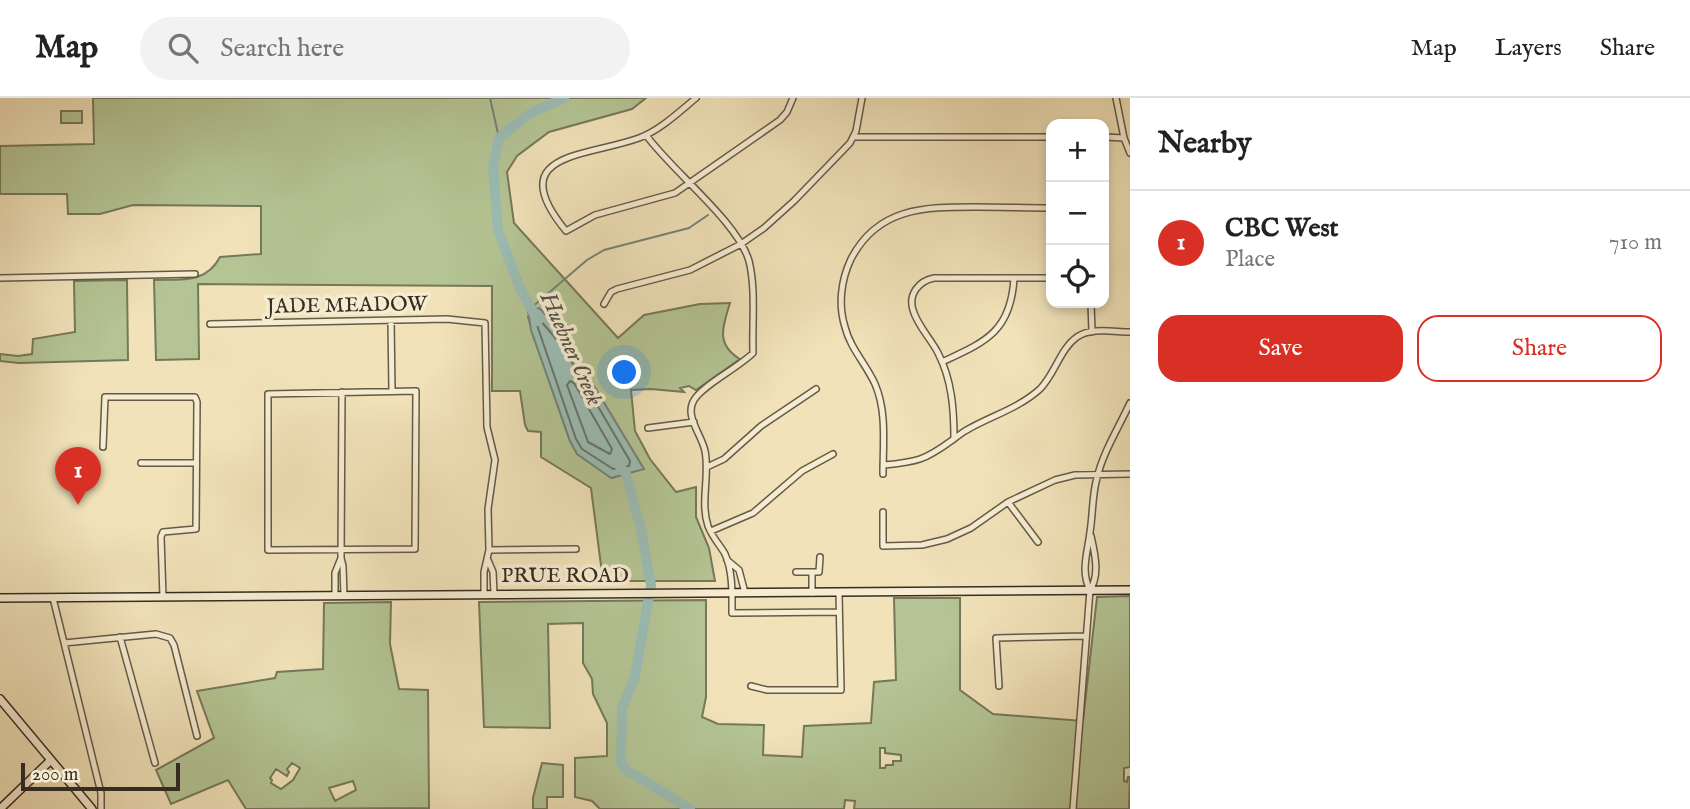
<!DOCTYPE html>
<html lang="en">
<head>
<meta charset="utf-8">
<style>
	body { margin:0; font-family:"IM FELL English",serif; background:#f2f2f2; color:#222 }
	.controls { position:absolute; right:21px; top:21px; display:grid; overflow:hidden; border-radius:14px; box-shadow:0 4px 10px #0003 }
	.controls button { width:63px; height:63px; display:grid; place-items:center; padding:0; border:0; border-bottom:2px solid #e0e0e0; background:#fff; color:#222; font:35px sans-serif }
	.scale { position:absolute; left:21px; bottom:18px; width:159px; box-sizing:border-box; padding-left:7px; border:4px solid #362c20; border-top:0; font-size:19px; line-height:24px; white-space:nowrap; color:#362c20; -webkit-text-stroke:5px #f6ecd2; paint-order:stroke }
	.you { position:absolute; left:625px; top:275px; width:24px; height:24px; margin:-18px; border:5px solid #fff; border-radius:50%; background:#1a73e8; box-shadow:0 0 0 10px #1a73e833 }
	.badge { display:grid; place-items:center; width:46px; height:46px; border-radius:50%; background:#d93025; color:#fff; font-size:23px; font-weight:700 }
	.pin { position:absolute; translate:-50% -58px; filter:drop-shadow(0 2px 4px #0008) }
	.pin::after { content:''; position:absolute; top:37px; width:24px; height:21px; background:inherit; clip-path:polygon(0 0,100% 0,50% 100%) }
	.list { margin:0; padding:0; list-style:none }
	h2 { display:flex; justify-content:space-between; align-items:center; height:91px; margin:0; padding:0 28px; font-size:30px }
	h2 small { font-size:23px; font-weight:400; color:#767676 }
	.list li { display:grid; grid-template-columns:46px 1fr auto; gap:21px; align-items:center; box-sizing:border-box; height:105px; padding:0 28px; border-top:2px solid #e0e0e0 }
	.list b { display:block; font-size:26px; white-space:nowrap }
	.list p { margin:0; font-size:23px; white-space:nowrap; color:#767676 }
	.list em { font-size:23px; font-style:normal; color:#767676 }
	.actions { display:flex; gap:14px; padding:21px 28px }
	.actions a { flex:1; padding:16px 0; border:2px solid #d93025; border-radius:21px; text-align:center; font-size:24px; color:#d93025 }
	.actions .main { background:#d93025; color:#fff }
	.icon { flex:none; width:38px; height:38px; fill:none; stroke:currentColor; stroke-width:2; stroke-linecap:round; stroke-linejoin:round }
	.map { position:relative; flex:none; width:1130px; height:711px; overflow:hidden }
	header { display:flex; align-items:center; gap:42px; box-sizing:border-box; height:98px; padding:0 35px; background:#fff; border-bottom:2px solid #e0e0e0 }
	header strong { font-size:33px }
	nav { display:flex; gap:38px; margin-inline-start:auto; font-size:24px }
	.search { width:490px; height:63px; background:#f2f2f2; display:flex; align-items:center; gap:18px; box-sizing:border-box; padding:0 24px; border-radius:38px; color:#767676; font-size:26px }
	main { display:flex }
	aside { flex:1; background:#fff }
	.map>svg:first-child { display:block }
	.green { fill:#b4c494; stroke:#75785a; stroke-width:2; fill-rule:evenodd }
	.water { fill:#9bbdb4; stroke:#738379; stroke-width:2 }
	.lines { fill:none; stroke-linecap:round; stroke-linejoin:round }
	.shore { stroke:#68746a; stroke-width:2 }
	.stream { stroke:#738379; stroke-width:2 }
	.river { stroke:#9bbdb4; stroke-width:10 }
	.street-casing { stroke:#655a46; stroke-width:8 }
	.secondary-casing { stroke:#362c20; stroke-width:10 }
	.street { stroke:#f6ecd2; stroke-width:5 }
	.secondary { stroke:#f6ecd2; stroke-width:7 }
	.labels { text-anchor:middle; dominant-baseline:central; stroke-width:7; stroke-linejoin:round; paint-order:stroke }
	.street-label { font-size:21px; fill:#362c20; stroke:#f6ecd2 }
	.water-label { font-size:23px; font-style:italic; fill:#4f5045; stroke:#f6ecd2 }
</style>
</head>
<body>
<header>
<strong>Map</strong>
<div class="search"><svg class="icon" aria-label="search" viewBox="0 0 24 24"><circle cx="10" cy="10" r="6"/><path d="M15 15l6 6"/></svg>Search here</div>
<nav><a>Map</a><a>Layers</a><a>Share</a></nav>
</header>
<main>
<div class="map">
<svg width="1130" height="711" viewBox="0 0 1130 711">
	<rect width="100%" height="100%" fill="#f1e2b9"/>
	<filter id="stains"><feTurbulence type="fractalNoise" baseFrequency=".00286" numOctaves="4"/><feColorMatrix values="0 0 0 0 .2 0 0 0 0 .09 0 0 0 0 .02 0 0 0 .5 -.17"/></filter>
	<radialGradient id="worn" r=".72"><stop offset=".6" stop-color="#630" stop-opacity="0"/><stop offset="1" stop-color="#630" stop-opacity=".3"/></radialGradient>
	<path class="green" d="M93,0h553l-14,11 -83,23 -32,24 -10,16 7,51 104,115 26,-23 56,-11 30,-1c-7,23 -15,41 10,56l-44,31 -7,-4 -9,2 4,4 -33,-3 -20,1 4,41 15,28 26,33 20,-5v30l13,31 6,33h-112l-12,-93 -50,-31v-25l-13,-1 -3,-6 -5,-34h-28v-105l-294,-2 1,75 -43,1 -2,-80c27,-1 52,4 66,-23l41,-3v-48l-128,-1 -33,9h-32l-1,-20h-67v-48l94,-2zM544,213l24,32 75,126 -31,9 -42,-37 -42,-124z
		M61,13h21v12h-21z
		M127,182l1,80 -109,3 -19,-2v-7l18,2 14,-2 1,-15 42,-7 -1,-51z
		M1130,498v171l-6,1v13l3,1 1,-5h2l-1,32h-275l1,-8 -10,-1 -1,9h-244l-8,-8 -17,-4v-39l32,-2v-33l-14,-29 -1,-15 -9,-16v-40l-35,1 2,104 -66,-1 -5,-125 227,-2v97l-4,20 16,7 46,1 -1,30 39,2 2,-31 67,-3 3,-41 22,-2 -2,-82h66v92l33,24 90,7 14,-124zM880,650h5v5l16,2v6h-8v4h-7l-1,3h-5z
		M391,504l-1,42 9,45 29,1 1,118 -183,1 -18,-29 -57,24 -15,-34 58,-32 -17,-47 78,-13 2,-6 46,-3 1,-66zM292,665l8,5 -7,12 -12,9 -10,-6 1,-3 -2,-2 6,-9 11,7 2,-4 -2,-3zM353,683l3,9 -21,11 -6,-13z
		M542,665l21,2v32h-16v12h-14v-11z"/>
	<path class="water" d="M539,210l13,13 16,22 76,126 -33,9 -34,-24 -7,-13 -39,-111 -3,-19z"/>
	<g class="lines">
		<path class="shore" d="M540,222l23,27 67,114 -1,5 -16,3 -31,-20 -6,-10 -38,-111 -1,-6z
			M570,283l4,2 38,66 -2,5 -22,-12 -21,-57z"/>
		<path class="stream" d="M490,0l9,40
			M531,210l56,-48 17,-10 85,-22 19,-13"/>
		<path class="river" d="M538,223l-19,-35 -21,-56 -5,-63 6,-29 30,-24 35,-16
			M618,366l8,10 15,56 10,55 -16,91 -13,33 -1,53 4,7 65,40"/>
		<g class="street-casing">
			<path id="street" d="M696,0c-17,14 -37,33 -57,40 -52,19 -138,14 -73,93l29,-16 80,-22 105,-73 7,-8 6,-14
				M1116,0l8,40 6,15
				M646,37c26,36 92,87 103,126 7,28 3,62 4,92 -15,15 -50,32 -59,47 -10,16 8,35 11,51 5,25 -5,51 3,75 4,11 12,19 17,28 8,18 7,40 7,59l107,-1
				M854,39h197
				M1104,39l20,1
				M0,180l195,-4
				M1091,205l1,29
				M604,206l7,-12 6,-3 73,-19 51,-26 23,-16 30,-27 56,-58 6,-12 6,-33
				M391,222l1,71
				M210,226l237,-5 38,4 2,104 8,33 -7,49 1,41 -5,22v22
				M942,264c43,-20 69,-30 72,-84
				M416,293l-1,158 -147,1v-156z
				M342,294l-1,166 2,8 1,30
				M648,330l46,-6
				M954,341c0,-29 -2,-59 -16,-86 -7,-14 -21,-28 -25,-43 -5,-16 6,-29 21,-32h117
				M103,349l2,-50h90l2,5 -1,127 -33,3 -2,5 2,60
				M141,365h55
				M883,367c12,-1 25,-2 37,-6 17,-6 30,-18 45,-28 25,-15 53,-22 75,-42 15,-15 20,-40 37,-52 14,-10 37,-5 53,-5
				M707,369l17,-8 37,-33 55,-37
				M883,376c0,-29 4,-63 -8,-90 -9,-20 -25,-36 -30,-57 -7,-22 -4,-47 6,-68 27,-52 74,-52 125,-52 25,0 50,1 75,1
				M1008,404l30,40
				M883,414v34l39,-1 25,-6 24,-11 37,-26 47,-22 20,-5 55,-1
				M711,433l42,-18 49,-42 31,-17
				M489,452l87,-1
				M488,462l5,12 1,22
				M727,462l12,10 6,23
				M796,474h23l1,-15
				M1090,492c10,-15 5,-36 1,-54
				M812,495v-21
				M335,498v-23l6,-15
				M53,500l48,195v16
				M120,539l35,126
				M64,545l92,-9 14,4 4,7 23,91
				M751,588l16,4h74l-2,-97
				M999,588l-3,-48 90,-2
				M1073,711l17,-219c-10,-19 -2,-39 0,-58 3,-18 2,-37 7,-54 6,-26 22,-51 33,-75"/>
		</g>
		<g class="secondary-casing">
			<path id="secondary" d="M0,500l1130,-8
				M0,601l92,110
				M0,711l51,-49"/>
		</g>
		<use href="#street" class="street"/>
		<use href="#secondary" class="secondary"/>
	</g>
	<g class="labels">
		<g class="street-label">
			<text transform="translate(347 208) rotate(-1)">JADE MEADOW</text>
			<text x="565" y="478">PRUE ROAD</text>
		</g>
		<g class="water-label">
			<text transform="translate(571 251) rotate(66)">Huebner Creek</text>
		</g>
	</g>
	<rect width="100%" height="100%" filter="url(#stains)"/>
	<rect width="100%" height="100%" fill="url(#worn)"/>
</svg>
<div class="controls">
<button>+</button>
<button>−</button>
<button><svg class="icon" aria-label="locate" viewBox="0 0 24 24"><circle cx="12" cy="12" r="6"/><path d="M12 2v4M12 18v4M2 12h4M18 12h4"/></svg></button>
</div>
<div class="scale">200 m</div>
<div class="you"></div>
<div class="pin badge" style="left:78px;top:407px">1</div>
</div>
<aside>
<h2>Nearby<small></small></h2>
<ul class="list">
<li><span class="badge">1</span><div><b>CBC West</b><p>Place</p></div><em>710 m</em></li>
</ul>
<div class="actions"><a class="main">Save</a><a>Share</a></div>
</aside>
</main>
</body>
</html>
